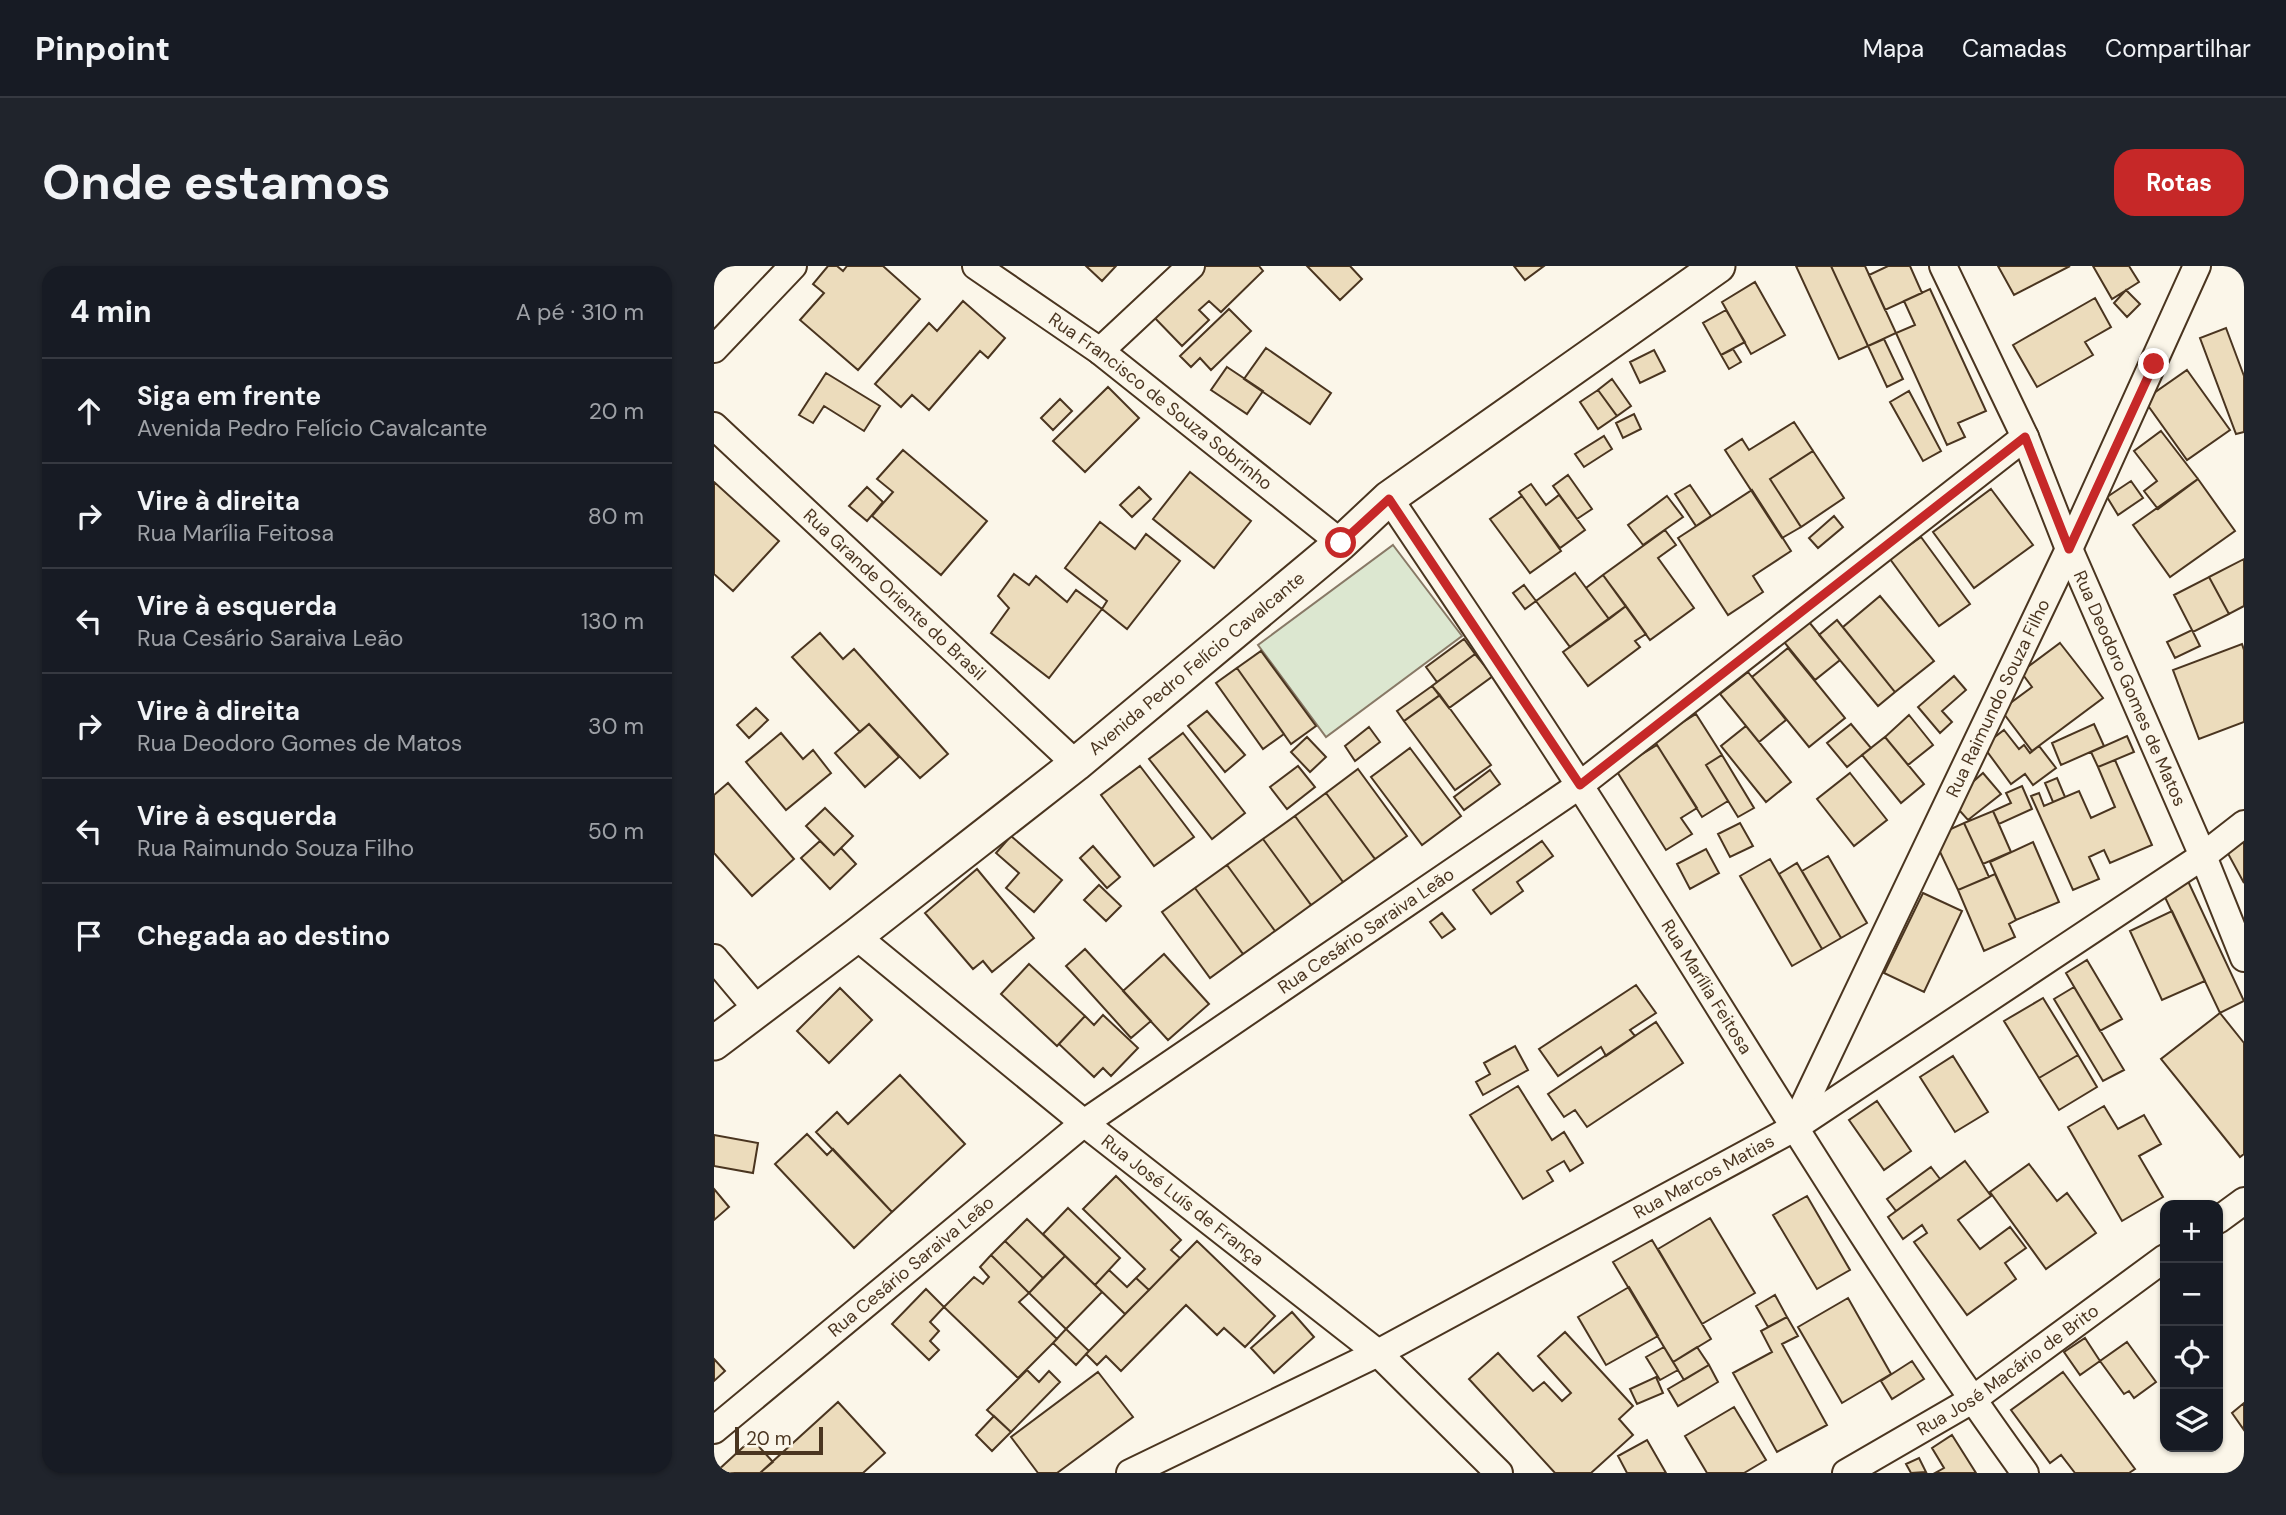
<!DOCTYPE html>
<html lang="pt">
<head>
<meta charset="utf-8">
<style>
	body { margin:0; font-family:"DM Sans",sans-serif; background:#20242c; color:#f1f3f6 }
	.controls { position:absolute; right:21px; bottom:21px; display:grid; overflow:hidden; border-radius:14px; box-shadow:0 2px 5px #0004 }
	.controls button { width:63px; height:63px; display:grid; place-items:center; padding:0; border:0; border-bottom:2px solid #363941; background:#171b24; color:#f1f3f6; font:35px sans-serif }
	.scale { position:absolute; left:21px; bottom:18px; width:88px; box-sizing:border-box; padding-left:7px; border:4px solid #4a3520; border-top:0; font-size:19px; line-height:24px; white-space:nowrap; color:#4a3520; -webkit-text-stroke:5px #fbf6e9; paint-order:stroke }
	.stop { position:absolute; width:21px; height:21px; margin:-16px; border:5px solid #c62828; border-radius:50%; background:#fff }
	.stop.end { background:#c62828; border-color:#fff; box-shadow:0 2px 7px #0008 }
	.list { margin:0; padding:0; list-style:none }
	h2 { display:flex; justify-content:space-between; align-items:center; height:91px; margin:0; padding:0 28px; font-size:30px }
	h2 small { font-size:23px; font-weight:400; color:#9ea1a6 }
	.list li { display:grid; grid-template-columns:46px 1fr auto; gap:21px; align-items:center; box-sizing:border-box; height:105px; padding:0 28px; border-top:2px solid #363941 }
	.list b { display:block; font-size:26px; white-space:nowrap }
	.list p { margin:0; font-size:23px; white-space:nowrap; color:#9ea1a6 }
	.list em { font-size:23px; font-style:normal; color:#9ea1a6 }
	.icon { flex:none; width:38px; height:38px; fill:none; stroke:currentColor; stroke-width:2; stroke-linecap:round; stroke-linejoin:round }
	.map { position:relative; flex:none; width:1530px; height:1207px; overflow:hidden; border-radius:21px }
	header { display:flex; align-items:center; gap:42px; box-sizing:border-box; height:98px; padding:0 35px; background:#171b24; border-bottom:2px solid #363941 }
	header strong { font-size:33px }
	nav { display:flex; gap:38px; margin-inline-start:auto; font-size:24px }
	.intro { display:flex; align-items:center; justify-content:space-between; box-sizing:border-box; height:168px; padding:0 42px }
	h1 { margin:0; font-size:49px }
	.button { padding:18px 32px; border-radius:21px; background:#c62828; color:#fff; font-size:24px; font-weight:700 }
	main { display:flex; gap:42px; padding:0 42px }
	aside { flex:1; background:#171b24; border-radius:21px; box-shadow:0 2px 5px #0004 }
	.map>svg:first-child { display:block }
	.green { fill:#dce7d0; stroke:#887966; stroke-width:2 }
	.building { fill:#ecdcbc; stroke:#4a3520; stroke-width:2 }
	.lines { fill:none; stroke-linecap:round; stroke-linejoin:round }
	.minor-casing { stroke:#4a3520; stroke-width:30 }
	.tertiary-casing { stroke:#4a3520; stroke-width:37 }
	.minor { stroke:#fbf6e9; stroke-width:26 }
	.tertiary { stroke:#fbf6e9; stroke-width:33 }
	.route { stroke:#c62828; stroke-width:9 }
	.labels { text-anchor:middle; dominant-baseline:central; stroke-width:5; stroke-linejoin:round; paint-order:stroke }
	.street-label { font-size:18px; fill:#4a3520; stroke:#fbf6e9 }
</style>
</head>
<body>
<header>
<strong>Pinpoint</strong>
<nav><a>Mapa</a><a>Camadas</a><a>Compartilhar</a></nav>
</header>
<div class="intro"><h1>Onde estamos</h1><a class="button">Rotas</a></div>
<main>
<aside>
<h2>4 min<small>A pé · 310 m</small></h2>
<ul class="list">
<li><svg class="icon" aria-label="ahead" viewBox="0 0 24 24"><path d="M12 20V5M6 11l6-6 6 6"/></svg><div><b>Siga em frente</b><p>Avenida Pedro Felício Cavalcante</p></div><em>20 m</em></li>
<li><svg class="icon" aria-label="right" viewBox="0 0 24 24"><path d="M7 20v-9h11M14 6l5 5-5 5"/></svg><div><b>Vire à direita</b><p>Rua Marília Feitosa</p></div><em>80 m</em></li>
<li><svg class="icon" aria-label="left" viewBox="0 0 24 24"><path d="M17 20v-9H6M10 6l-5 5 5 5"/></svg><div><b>Vire à esquerda</b><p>Rua Cesário Saraiva Leão</p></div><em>130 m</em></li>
<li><svg class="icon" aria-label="right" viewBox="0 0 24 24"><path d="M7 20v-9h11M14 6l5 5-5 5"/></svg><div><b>Vire à direita</b><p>Rua Deodoro Gomes de Matos</p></div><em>30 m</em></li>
<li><svg class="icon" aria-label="left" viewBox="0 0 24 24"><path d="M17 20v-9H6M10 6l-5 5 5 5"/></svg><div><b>Vire à esquerda</b><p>Rua Raimundo Souza Filho</p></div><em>50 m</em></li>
<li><svg class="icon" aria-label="arrive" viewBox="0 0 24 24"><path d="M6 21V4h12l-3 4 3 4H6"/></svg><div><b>Chegada ao destino</b></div></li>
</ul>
</aside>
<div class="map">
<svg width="1530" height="1207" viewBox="0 0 1530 1207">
	<rect width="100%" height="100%" fill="#fbf6e9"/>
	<path class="green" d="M679,279l69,91 -136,101 -68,-92z"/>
	<path class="building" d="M114,0h9l6,5 4,-5h36l37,33 -62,71 -58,-50 24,-27 -11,-9z
		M372,0h30l-14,15z
		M484,0h61l4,5 -42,41 -12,-11 -10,9 10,10 -27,26 -32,-33z
		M593,0h43l12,13 -22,21z
		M800,0h30l-19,14z
		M1082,0h35l37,80 -29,13z
		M1117,0h34l31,67 -28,13z
		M1174,0h22l12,27 -37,17 -16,-35z
		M1284,0h72l-56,29z
		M1379,0h36l10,16 -27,17z
		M1041,16l30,53 -34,19 -29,-52z
		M1216,23l56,122 -28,12 7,14 -18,8 -51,-112 19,-8 -11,-24z
		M1412,24l14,14 -13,13 -13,-14z
		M1381,32l16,29 -26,15 8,13 -56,32 -24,-42z
		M249,35l42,37 -17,20 -8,-7 -51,59 -17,-15 -11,12 -26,-23 54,-61 8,8z
		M515,43l22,22 -40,39 -11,-12 -9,9 -11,-11z
		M1012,44l19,32 -24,13 -18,-32z
		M1512,62l18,48v56l-8,2 -36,-96z
		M1170,73l19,40 -16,8 -19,-41z
		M552,82l65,45 -21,31 -66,-45z
		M1019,83l8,13 -12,7 -8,-14z
		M940,84l11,21 -25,12 -10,-21z
		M513,101l36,24 -16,23 -36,-24z
		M1473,104l43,60 -43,30 -43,-60z
		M112,107l54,33 -16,25 -40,-25 -11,17 -14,-8z
		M898,113l19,27 -14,10 -19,-26z
		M394,121l31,31 -54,54 -32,-31z
		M884,124l19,26 -19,13 -18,-27z
		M1195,125l32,60 -18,10 -33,-59z
		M346,133l12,12 -19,19 -12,-12z
		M920,148l7,15 -18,9 -7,-15z
		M1080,156l19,29 -43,28 31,48 -19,11 -57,-88 17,-11 7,11z
		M1447,165l37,48 -40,30 -14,-18 13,-10 -23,-30z
		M890,170l8,13 -28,18 -9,-13z
		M189,184l84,71 -46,54 -69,-59 21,-24 -16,-13z
		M1099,185l31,47 -43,29 -31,-48z
		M476,206l61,49 -37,47 -61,-49z
		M854,209l24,34 -15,10 -24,-33z
		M1484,213l37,52 -65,46 -37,-52z
		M1417,215l12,17 -25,17 -11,-18z
		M0,216l65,59 -46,50 -19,-17z
		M817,218l15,21 13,-10 26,35 -25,18 -41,-56z
		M976,219l21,31 -15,10 -21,-32z
		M153,221l16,15 -16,19 -18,-15z
		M425,221l12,12 -19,18 -12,-12z
		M1277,223l42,56 -59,43 -41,-56z
		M1038,224l39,61 -38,25 10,16 -35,23 -50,-77z
		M808,230l39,55 -31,22 -40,-54z
		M953,230l16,21 -40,28 -15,-20z
		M1120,250l9,11 -25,21 -9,-10z
		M386,256l35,27 11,-15 34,27 -53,68 -25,-20 5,-8 -42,-33z
		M951,264l11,15 -18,13 36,50 -44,32 -47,-65z
		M1207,271l49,67 -31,22 -49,-67z
		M1530,293v47l-15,8 -20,-37z
		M861,307l34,46 -39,28 -34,-46z
		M300,308l15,11 7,-9 31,26 9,-12 26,19 -53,69 -58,-45 18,-25 -11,-12z
		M889,309l23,31 -17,13 -23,-31z
		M1495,311l20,37 -36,18 -19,-37z
		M810,319l12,16 -11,8 -12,-16z
		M1166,330l54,65 -39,31 -52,-65z
		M912,340l20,28 -11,7 5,6 -52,39 -25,-34z
		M1123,354l58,72 -17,14 -59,-71z
		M1095,356l31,38 -25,20 -31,-38z
		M1478,364l8,16 -25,12 -8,-16z
		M106,367l23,26 11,-10 94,105 -28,24 -51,-54 -9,8 -68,-75z
		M750,373l11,15 -38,28 -11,-15z
		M1346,377l43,55 -71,53 -31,-41 31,-23 -11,-15z
		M1528,378l2,6v72l-45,17 -26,-69z
		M1074,382l57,70 -36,29 -57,-70z
		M547,385l55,75 -25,18 -54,-76z
		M761,388l18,22 -44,32 -17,-22z
		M523,402l47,66 -21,15 -47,-66z
		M1034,406l38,48 -27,22 -39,-48z
		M1240,410l12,14 -24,21 10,11 -12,11 -22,-26z
		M718,420l8,9 -36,26 -7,-10z
		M726,429l51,70 -36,25 -51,-69z
		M42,442l12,12 -19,18 -12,-13z
		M493,445l38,44 -20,17 -37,-46z
		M982,448l26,41 -16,10 22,36 -26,16 -48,-77z
		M1195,449l24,30 -25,20 -23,-28z
		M155,458l30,33 -34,30 -30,-34z
		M1137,458l20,24 -24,19 -20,-24z
		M1380,458l10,22 -43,19 -9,-22z
		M1032,460l45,56 -25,20 -45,-56z
		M655,461l11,15 -25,19 -10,-15z
		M1290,464l15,19 5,-4 6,8 9,-7 17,22 -23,17 -8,-11 -14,10 -28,-38z
		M67,467l22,26 10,-9 18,23 -45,37 -40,-48z
		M469,467l62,80 -33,26 -63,-80z
		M1413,470l7,16 -36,15 -7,-15z
		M593,471l19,20 -16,15 -19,-20z
		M1171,471l39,47 -23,19 -39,-48z
		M943,479l40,63 -16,10 11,16 -26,16 -50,-80z
		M696,482l51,68 -39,29 -51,-68z
		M1008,489l32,53 -16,9 -32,-52z
		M1401,494l37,85 -42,18 -6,-13 -15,7 10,22 -26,11 -42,-94 8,-3 5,13 35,-15 12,27 24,-11 -17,-40z
		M426,500l54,71 -40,29 -53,-71z
		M584,500l17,21 -28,22 -17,-22z
		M644,503l49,67 -32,23 -49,-66z
		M776,504l10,14 -36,26 -10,-13z
		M1136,507l37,47 -33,26 -37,-47z
		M1269,507l18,21 -33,26 -17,-19z
		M1343,512l8,19 -12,5 -8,-19z
		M14,517l66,76 -42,37 -38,-43v-58z
		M1308,520l10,23 -33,15 -6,-13 18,-8 -5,-10z
		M612,527l49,66 -32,23 -48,-66z
		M111,542l28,28 -19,19 -28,-29z
		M1279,545l18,41 -28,12 -19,-41z
		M581,550l48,66 -32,23 -48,-66z
		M1026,557l13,23 -23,11 -12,-23z
		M1250,557l25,54 -31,13 -25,-53z
		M297,570l51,44 -28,32 -28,-24 13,-15 -23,-20z
		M1530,572v45l-19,-35z
		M549,573l48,66 -36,26 -48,-66z
		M106,575l14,14 7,-7 15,16 -26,25 -29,-31z
		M828,575l11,15 -36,26 6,9 -32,23 -18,-24z
		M1319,576l26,60 -43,18 -26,-58z
		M379,580l27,31 -13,11 -27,-30z
		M992,583l13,24 -29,16 -13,-25z
		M1114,590l39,67 -26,15 -39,-67z
		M1056,593l52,90 -30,17 -52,-90z
		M1083,597l44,75 -19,11 -43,-75z
		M513,599l48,66 -32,23 -48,-66z
		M263,603l57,69 -42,34 -9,-11 -10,8 -48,-56z
		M1281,608l21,46 -7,4 6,13 -31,14 -26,-61z
		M1473,613l57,122 -24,12 -58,-122z
		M385,619l22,21 -15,15 -22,-21z
		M481,622l48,66 -33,24 -48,-66z
		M1209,627l39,18 -38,81 -40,-19z
		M1458,645l33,70 -43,19 -32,-69z
		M728,647l13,16 -13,9 -12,-16z
		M371,683l66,72 -20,17 -65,-72z
		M450,688l45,50 -41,36 -45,-49z
		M1373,694l35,59 -22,12 -34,-58z
		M315,698l56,52 -28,30 -56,-52z
		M922,719l20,28 -26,17 5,6 -29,20 -5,-9 -43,29 -19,-27z
		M1360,721l50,83 -21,11 -49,-82z
		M126,722l32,32 -43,43 -32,-32z
		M1329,732l35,57 -39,23 -35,-57z
		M1506,747l24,30v111l-4,3 -79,-98z
		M389,749l35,33 -27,28 -8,-8 -9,9 -35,-33 26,-28 9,9z
		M942,756l27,41 -96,64 -12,-17 -11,7 -16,-23z
		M801,780l13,24 -45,25 -7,-13 14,-8 -6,-11z
		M1364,789l19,32 -38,23 -20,-32z
		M1239,790l35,56 -33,20 -35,-55z
		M186,809l65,69 -73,68 -76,-80 21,-20 11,12z
		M804,820l34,54 12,-8 19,31 -13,8 -6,-10 -17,10 6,10 -30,18 -53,-84z
		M1163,835l34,50 -27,19 -35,-50z
		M1390,840l14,23 26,-14 17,29 -22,12 24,41 -41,24 -54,-94z
		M93,868l20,21 6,-6 59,63 -38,36 -79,-84z
		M0,869l44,8 -5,30 -39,-7z
		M1251,895l26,35 -33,24 22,29 30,-22 16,21 -21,15 11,16 -49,36 -53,-73 13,-9 -5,-8 -19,14 -15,-22z
		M1315,898l28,37 10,-8 29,40 -50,36 -56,-77z
		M1217,901l9,12 -44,32 -9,-12z
		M402,910l65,64 -10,10 9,8 -31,32 -13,-12 9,-9 -62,-60z
		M0,923l15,18 -15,13z
		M1093,930l43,74 -33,19 -44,-74z
		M354,942l52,50 -25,27 -52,-51z
		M996,952l45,75 -53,31 -44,-75z
		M313,953l38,37 -22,22 -38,-37z
		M938,974l59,99 -38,23 -60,-100z
		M291,975l38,37 -14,15 -38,-38z
		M483,975l78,75 -30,31 -21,-19 -7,7 -31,-30 -65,66 -15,-15 -9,9 -11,-11z
		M277,989l38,38 -10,9 38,37 -39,39 -74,-71 30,-30 9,7 6,-7 -9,-10z
		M351,990l37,36 -36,37 -37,-36z
		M395,1004l18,17 9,-9 13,12 -24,24 -30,-29z
		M915,1021l29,49 -52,29 -28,-48z
		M212,1023l18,18 -14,15 9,9 -9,10 9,9 -10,10 -37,-36z
		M1061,1029l12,22 -19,10 -12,-21z
		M1134,1032l43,76 -49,29 -44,-76z
		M578,1046l22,25 -40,36 -23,-25z
		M1073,1051l11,19 -16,8 45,81 -50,27 -44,-79 39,-21 -11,-21z
		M352,1063l23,22 -13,14 -23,-22z
		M851,1066l68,74 -14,13 14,16 -42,38h-36l-86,-94 29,-26 35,38 11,-9 18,19 9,-8 -33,-37z
		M1371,1072l15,23 -20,14 -16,-23z
		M1413,1076l29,40 -22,16 -5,-7 -5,3 -24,-33z
		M950,1081l14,23 -18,10 -14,-23z
		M983,1081l12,18 -25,15 -11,-18z
		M0,1093l11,12 -11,10z
		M1198,1095l12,18 -32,20 -11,-18z
		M995,1099l9,17 -40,24 -10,-17z
		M313,1104l12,12 10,-11 11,11 -49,50 -24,-22z
		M384,1106l35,45 -76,56h-19l-27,-36z
		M1349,1106l72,97 -6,4h-54l-14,-18 -11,8 -39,-53z
		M942,1111l7,16 -26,11 -7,-15z
		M124,1136l47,51 -22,20h-103z
		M1530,1137v27l-12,-17z
		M1020,1141l32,53 -22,13h-37l-22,-37z
		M280,1150l17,16 -19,19 -16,-16z
		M1238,1169l24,38h-41l9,-5 -12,-20z
		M38,1173l21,23 -13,11h-45z
		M933,1174l19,33h-39l-9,-17z
		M1205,1192l7,14 -15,1 -5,-9z"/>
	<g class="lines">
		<g class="minor-casing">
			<g id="minor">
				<path id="s1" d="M262,0l124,85 241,192"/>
				<path id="s2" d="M1229,0l82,171 44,112 134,307 41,102"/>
				<path d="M0,83l79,-83"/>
				<path d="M386,85l91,-85"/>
				<path id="s3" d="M0,160l362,338"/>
				<path id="s4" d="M675,232c64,96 129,191 191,288 148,230 285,466 445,687"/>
				<path id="s5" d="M142,670l228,187 294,230 121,120"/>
				<path d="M0,692l43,51"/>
				<path id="s6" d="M1080,860l275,-577 128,-283"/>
				<path d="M1504,954l26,-19"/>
				<path id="s7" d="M0,1164l370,-307 496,-338 445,-348"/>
				<path id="s8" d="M416,1207l248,-120 416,-225 409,-272 41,-32"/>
				<path id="s9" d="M1132,1207l126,-73 193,-142"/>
			</g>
		</g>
		<g class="tertiary-casing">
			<g id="tertiary">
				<path id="s10" d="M0,777l142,-107 220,-172 265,-221 48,-45 329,-232"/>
			</g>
		</g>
		<use href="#minor" class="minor"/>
		<use href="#tertiary" class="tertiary"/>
	</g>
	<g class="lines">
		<path class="route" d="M627,277l48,-44 191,286 445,-348 44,112 85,-185"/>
	</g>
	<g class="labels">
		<g class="street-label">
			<text stroke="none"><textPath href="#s1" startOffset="229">Rua Francisco de Souza Sobrinho</textPath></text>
			<text stroke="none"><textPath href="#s3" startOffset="247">Rua Grande Oriente do Brasil</textPath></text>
			<text stroke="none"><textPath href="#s10" startOffset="614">Avenida Pedro Felício Cavalcante</textPath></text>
			<text stroke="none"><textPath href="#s2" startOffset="462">Rua Deodoro Gomes de Matos</textPath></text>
			<text stroke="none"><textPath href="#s6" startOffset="474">Rua Raimundo Souza Filho</textPath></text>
			<text stroke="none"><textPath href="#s7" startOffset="822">Rua Cesário Saraiva Leão</textPath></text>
			<text stroke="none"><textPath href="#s4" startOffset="583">Rua Marília Feitosa</textPath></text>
			<text stroke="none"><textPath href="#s8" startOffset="646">Rua Marcos Matias</textPath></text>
			<text stroke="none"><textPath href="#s5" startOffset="420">Rua José Luís de França</textPath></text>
			<text stroke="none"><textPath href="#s7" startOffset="256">Rua Cesário Saraiva Leão</textPath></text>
			<text stroke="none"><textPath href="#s9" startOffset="192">Rua José Macário de Brito</textPath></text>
		</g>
	</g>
</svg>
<div class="controls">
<button>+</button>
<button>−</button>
<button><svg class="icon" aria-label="locate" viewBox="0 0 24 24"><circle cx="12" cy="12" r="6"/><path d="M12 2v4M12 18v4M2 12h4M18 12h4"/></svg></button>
<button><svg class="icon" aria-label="layers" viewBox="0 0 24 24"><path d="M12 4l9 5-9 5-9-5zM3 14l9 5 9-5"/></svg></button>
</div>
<div class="scale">20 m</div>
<div class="stop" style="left:627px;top:277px"></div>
<div class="stop end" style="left:1440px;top:98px"></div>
</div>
</main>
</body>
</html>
